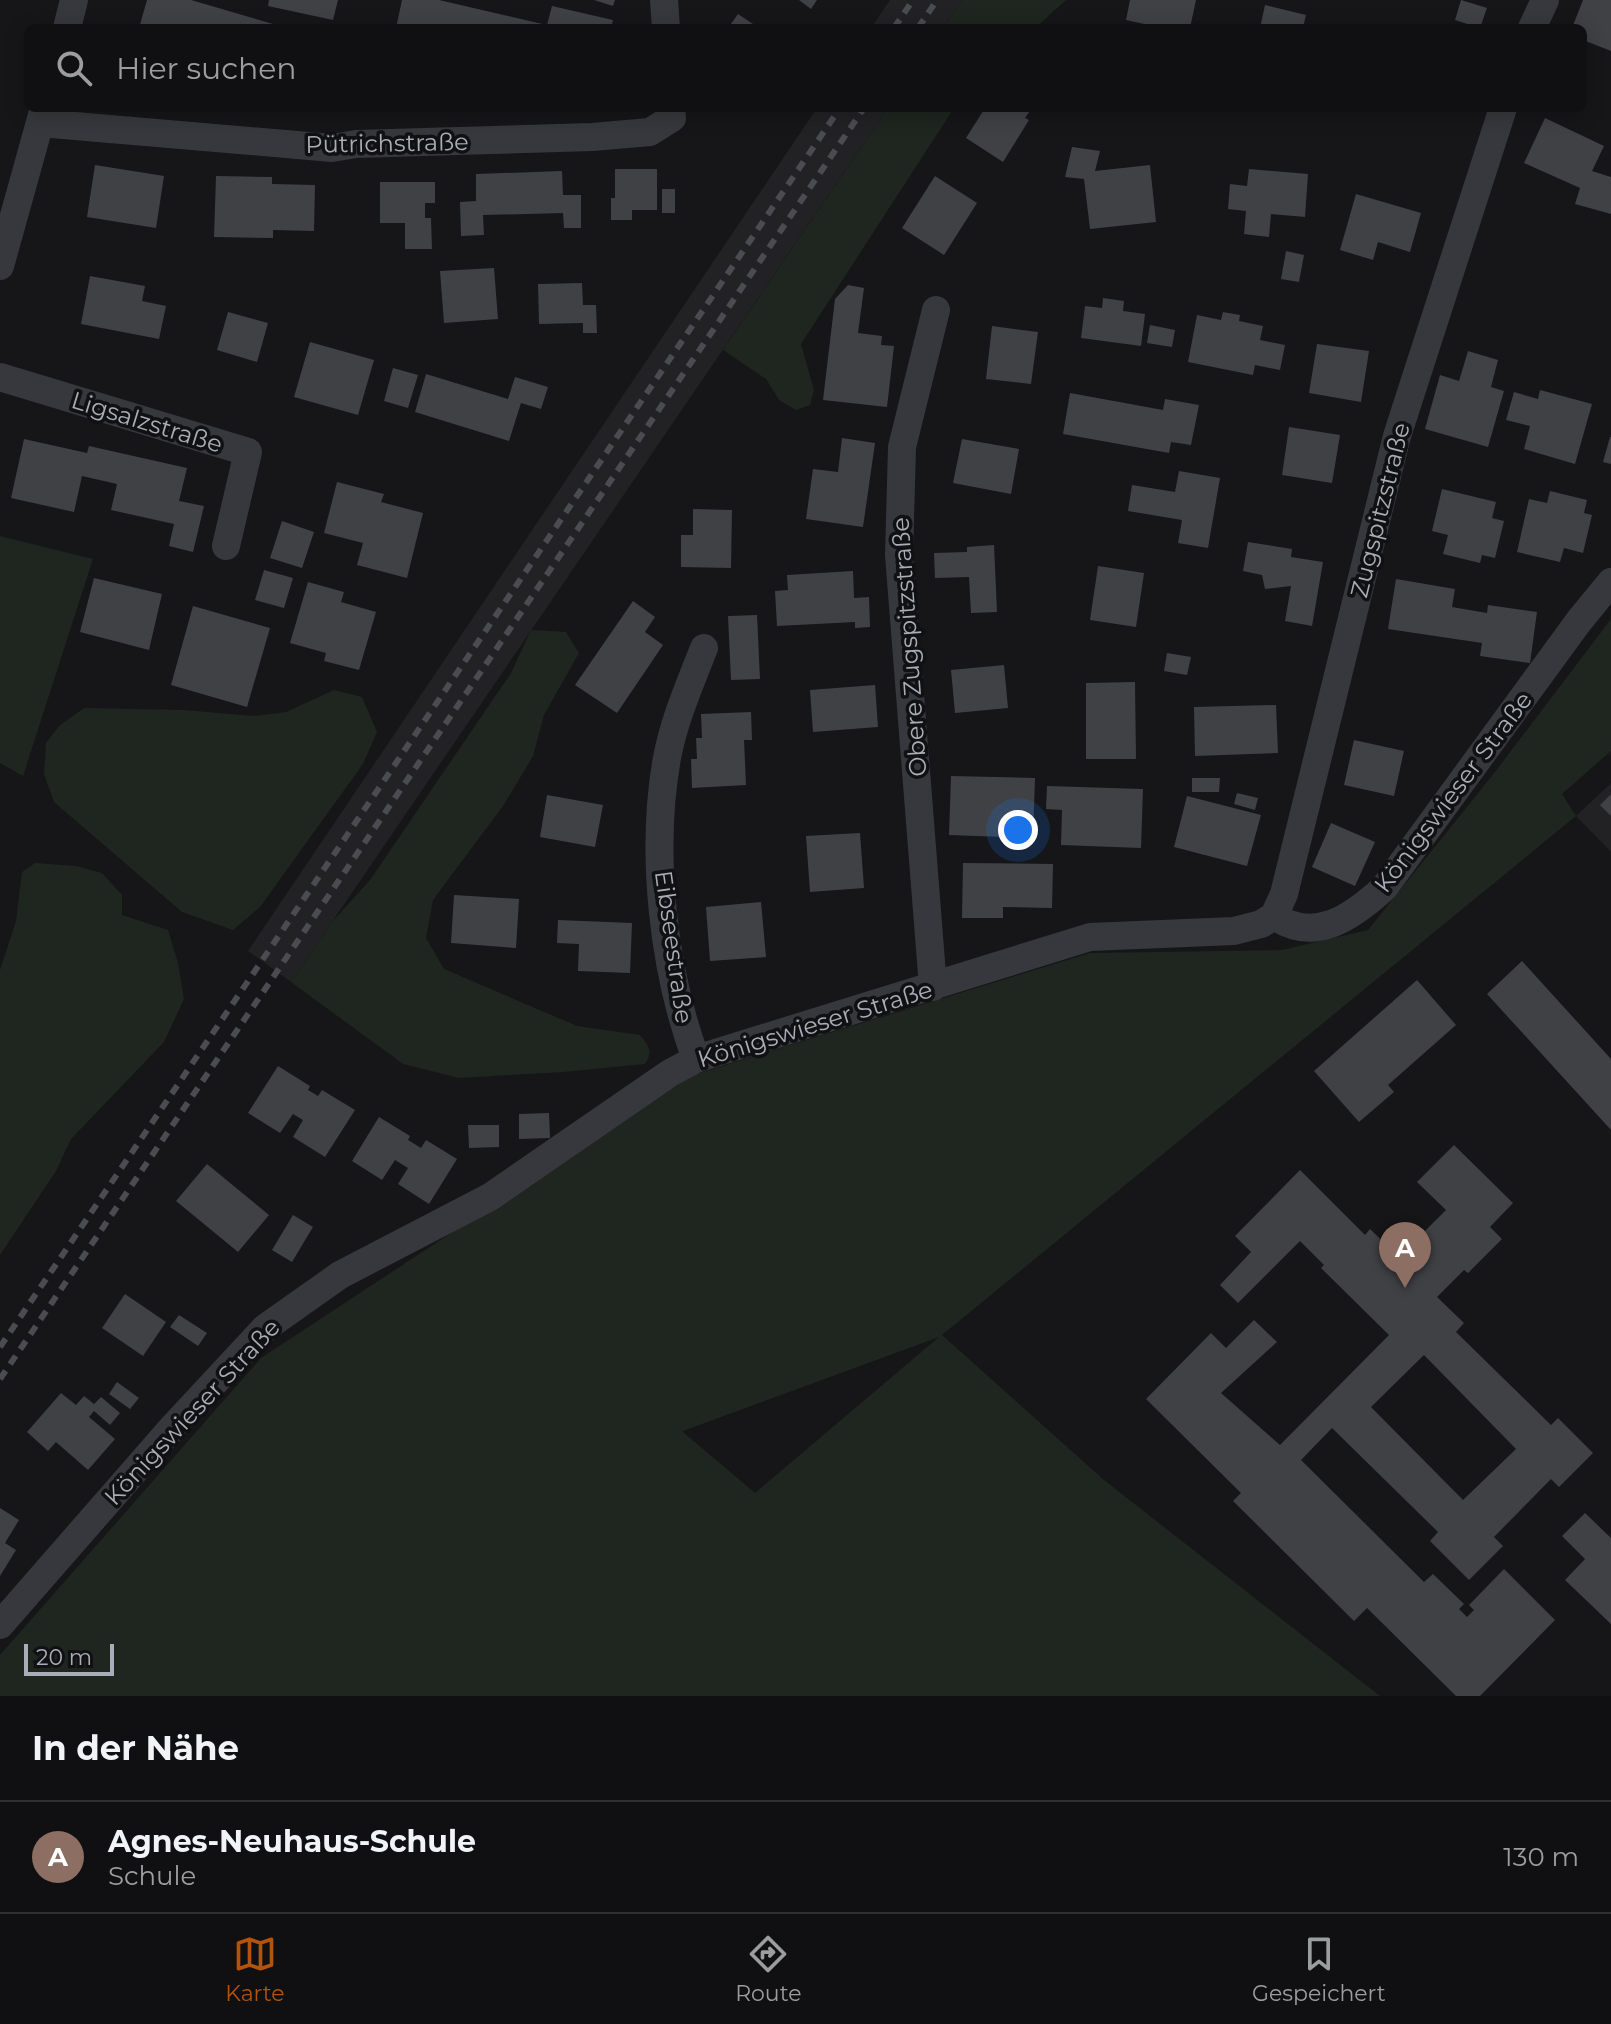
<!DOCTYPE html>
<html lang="de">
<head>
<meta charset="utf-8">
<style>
	body { margin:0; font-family:Montserrat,sans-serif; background:#1e1e20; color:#f1f3f6 }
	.scale { position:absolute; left:24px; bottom:20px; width:90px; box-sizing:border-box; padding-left:8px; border:4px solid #a8adb8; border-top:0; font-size:22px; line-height:28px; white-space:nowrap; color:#a8adb8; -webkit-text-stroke:6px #111113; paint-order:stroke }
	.you { position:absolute; left:1018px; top:830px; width:28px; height:28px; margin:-20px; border:6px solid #fff; border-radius:50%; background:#1a73e8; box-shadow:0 0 0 12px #1a73e833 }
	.badge { display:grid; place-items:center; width:52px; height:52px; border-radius:50%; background:#b45309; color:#fff; font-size:26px; font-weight:700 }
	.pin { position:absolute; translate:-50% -66px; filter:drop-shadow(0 2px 4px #0008) }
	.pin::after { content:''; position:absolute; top:42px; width:28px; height:24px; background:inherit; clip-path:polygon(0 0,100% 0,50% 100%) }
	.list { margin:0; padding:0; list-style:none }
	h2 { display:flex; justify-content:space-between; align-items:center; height:104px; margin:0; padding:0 32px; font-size:34px }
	h2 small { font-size:26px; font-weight:400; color:#9c9d9f }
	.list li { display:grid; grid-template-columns:52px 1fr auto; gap:24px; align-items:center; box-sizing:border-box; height:112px; padding:0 32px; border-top:2px solid #303032 }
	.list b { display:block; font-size:30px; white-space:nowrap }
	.list p { margin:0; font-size:26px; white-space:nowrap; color:#9c9d9f }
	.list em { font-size:26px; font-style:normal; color:#9c9d9f }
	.icon { flex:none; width:44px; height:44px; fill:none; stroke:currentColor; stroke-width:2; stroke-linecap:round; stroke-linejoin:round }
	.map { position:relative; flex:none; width:1611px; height:1696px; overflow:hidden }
	.search { position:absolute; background:#101012; box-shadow:0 4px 20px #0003; left:24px; right:24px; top:24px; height:88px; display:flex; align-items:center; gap:20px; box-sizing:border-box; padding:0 28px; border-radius:12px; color:#9c9d9f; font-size:30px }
	.sheet { height:216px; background:#101012 }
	nav { display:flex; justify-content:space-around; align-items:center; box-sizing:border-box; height:112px; border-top:2px solid #303032; background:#101012; font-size:22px; color:#9c9d9f }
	nav a { display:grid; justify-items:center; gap:4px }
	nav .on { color:#b45309 }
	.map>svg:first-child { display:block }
	.built { fill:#222225 }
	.green { fill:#1e261f; fill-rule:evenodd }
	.building { fill:#404145; fill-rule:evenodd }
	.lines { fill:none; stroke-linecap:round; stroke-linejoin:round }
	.minor { stroke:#37383d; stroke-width:28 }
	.rail { stroke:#4a4c52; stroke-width:6; stroke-dasharray:10 8; stroke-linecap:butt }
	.labels { text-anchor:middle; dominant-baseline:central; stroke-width:7; stroke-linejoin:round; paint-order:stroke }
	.street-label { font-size:24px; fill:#a8adb8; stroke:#111113 }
</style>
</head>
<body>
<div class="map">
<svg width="1611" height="1696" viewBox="0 0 1611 1696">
	<rect width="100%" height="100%" fill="#161618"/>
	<path class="built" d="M890,0h72l-19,28h-72z
		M817,108h71l-597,874 -43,-31z
		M1611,783v69l-35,-36z"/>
	<path class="green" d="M962,0h104l-31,28h-92z
		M888,108h66l-153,236 13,46 -4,15 -14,5 -17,-10 -13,-21 -43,-29z
		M0,536l93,23 -70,217 -23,-13z
		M1611,619v132l-49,43 14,22 -634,519 162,145 276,216h-1380v-41l261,-297 429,-282 400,-123 192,-3 86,-20 127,-158zM939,1337l-184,156 -72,-61v-1z
		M531,630l35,2 13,21 -35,62 -11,41 -30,50 -70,94 -7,38 18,31 133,57 63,9c8,10 14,16 5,29l-82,8 -104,6 -56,-14 -112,-82 41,-60 38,-42 141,-207z
		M334,690l28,7 15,35 -14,32 -103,143 -27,23 -51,-18 -128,-110 -10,-28 2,-31 13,-17 25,-18 100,2 70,6 32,-4z
		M35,863l41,3 26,7 20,22v20l46,15 10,33 6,36 -20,43 -93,97 -15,32 -56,84v-285l16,-49 6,-49z"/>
	<path class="building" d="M147,0h44l96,28h-148z
		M269,0h69l-5,20 -65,-14z
		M402,0h37l108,25 5,-19 61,14 -2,8h-215z
		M594,0h21l-2,6z
		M799,0h18l-6,9z
		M1130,0h66l-6,28h-27l-37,-8z
		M1461,0l26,8 -7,20 -25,-8z
		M1583,0h28v51l-28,-11v-12h-11z
		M1265,5l41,10 -3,13h-43z
		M738,14l21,14h-31z
		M985,108h47l-7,10 4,2 -26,42 -37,-24z
		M1545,118l59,28 -12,25 19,6v37l-36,-10 5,-16 -56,-25z
		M1072,147l28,4 -5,20 55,-6 6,57 -66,7 -6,-50 -19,-2z
		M95,165l69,11 -8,52 -69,-11z
		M615,169h42v41h-25v10h-21v-22h4z
		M1249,169l59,5 -3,43 -34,-3 -2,23 -25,-3 2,-23 -18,-2 2,-25 17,2z
		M562,171l1,24h18v33h-17l-1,-15 -80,2 1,20 -23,1 -1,-34 16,-1v-27z
		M216,176l56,1v7l43,1 -1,46 -41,-1v8l-59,-1z
		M935,176l42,27 -33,52 -42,-27z
		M380,182h55v21h-10v15h6l1,31h-27v-26h-25z
		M662,189h13v24h-13z
		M1356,194l65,19 -11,39 -32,-10 -5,18 -33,-10z
		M1286,251l18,4 -5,27 -18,-3z
		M494,268l4,51 -54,4 -4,-52z
		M90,276l55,10 -3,15 24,5 -7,33 -78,-15z
		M582,283l1,22h13l1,28h-14v-10l-44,1 -1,-40z
		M848,285l16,3 -6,45 24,3 -1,9 13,1 -7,61 -64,-7 12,-101z
		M1103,298l21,3 -1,10 22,3 -4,32 -60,-8 4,-32 17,2z
		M228,312l40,11 -11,39 -40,-12z
		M1223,312l17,3 -1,6 24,5 -3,14 25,5 -5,25 -25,-5 -2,10 -65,-13 9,-47 24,5z
		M1150,325l25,5 -3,17 -25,-4z
		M992,326l46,6 -7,52 -45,-5z
		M310,342l64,18 -16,55 -64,-18z
		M1317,344l52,7 -8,51 -52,-9z
		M1468,351l30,9 -7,27 13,4 -16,56 -63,-18 15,-54 19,6z
		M393,368l25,7 -10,33 -24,-7z
		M426,374l82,25 7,-22 33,10 -7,22 -20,-6 -12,38 -94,-29z
		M1540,390l52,14 -17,60 -51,-15 6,-23 -24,-6 8,-28 24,7z
		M1070,393l93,17 2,-11 34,6 -8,40 -20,-3 -2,11 -106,-19z
		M1289,427l51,8 -8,48 -50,-8z
		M1610,437h1v27l-8,-2z
		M842,438l33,5 -12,84 -57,-8 7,-50 25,3z
		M24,439l63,14 2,-7 98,22 -8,33 25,5 -11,46 -24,-6 5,-22 -63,-14 6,-26 -35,-8 -8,36 -63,-14z
		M962,439l57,10 -8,45 -58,-11z
		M1179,471l41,7 -12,70 -30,-5 4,-23 -54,-9 4,-26 43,7z
		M337,482l47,12 -3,8 42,11 -16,65 -50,-13 6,-22 -39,-10z
		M1442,489l54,13 -4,16 12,3 -9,37 -13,-3 -2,8 -37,-9 5,-19 -16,-4z
		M1550,491l37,9 -3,13 8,2 -9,38 -19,-5 -4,14 -43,-10 12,-53 18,4z
		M693,509l39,1 -1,58 -50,-1v-32h12z
		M282,521l32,11 -12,36 -32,-10z
		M1248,542l44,7 -1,8 32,5 -11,64 -27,-5 6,-35 -26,3 -3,-14 -19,-4z
		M994,545l3,67 -26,1 -2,-36 -34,1 -1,-25 33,-1v-5z
		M1098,566l46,7 -8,54 -46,-7z
		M264,570l29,8 -9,30 -29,-8z
		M853,571l1,27 15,-1 1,30 -15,1v-6l-78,4 -2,-35 13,-1 -1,-15z
		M94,578l68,16 -13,56 -69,-18z
		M1396,579l59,10 -3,18 35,6 1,-8 49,7 -7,51 -50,-7 2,-13 -94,-14z
		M308,582l36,10 -3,10 35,10 -17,58 -35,-9 2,-8 -36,-10z
		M633,601l22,16 -10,15 18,13 -46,68 -42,-28z
		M193,606l77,22 -23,79 -76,-22z
		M757,615l3,64 -29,1 -3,-64z
		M1167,653l24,4 -4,18 -23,-4z
		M1004,665l4,43 -53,5 -4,-43z
		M1135,682l1,77h-50v-76z
		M875,685l3,42 -65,5 -3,-42z
		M1276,705l2,48 -83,3 -1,-49z
		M751,712l1,28h-8l2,45 -54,3 -1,-29h6l-1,-21h6l-1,-24z
		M1354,740l50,11 -10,45 -50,-11z
		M951,776l84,2 -2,60 -84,-3z
		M1192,778h28l-1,14h-27z
		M1047,786l96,3 -2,59 -80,-3 1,-35 -16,-1z
		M1237,793l21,5 -3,12 -21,-6z
		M1611,794v22l-11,-11z
		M547,795l56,10 -8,42 -55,-10z
		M1187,796l74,19 -14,51 -73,-19z
		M1331,823l44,19 -20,44 -43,-19z
		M860,833l4,55 -54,4 -4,-56z
		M963,863l90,1 -1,44 -49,-1v11h-41z
		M454,895l65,4 -3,49 -65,-5z
		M761,902l5,55 -56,4 -4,-54z
		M558,920l74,3 -2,50 -52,-2 1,-27 -22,-1z
		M1522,961l89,98v71l-124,-136z
		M1417,980l39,45 -68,60 6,7 -35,30 -45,-51z
		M278,1066l32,20 -2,4 10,6 4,-6 33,20 -30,47 -32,-20 10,-17 -10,-6 -13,19 -32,-20z
		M549,1113l1,25 -31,1v-25z
		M379,1117l31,19 -2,4 13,8 5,-8 31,19 -28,45 -31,-20 10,-16 -13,-8 -13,20 -30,-19z
		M468,1125h31v22l-30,1z
		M1454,1145l59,58 -23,24 12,12 -34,34 -4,-3 -27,27 27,26 -8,9 95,93 7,-7 35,35 -34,34 -8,-8 -57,58 9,9 -34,34 -39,-39 8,-9 -106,-104 -31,32 123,122 9,-8 31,30 -5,5 8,8 7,-7 -5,-5 35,-36 51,51 -75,76h-24l-89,-88 -13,13 -121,-120 8,-8 -95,-94 65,-66 15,15 28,-28 23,22 -56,51 59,52 109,-110 -68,-67 3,-3 -24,-24 -62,62 -18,-18 31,-33 -16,-16 65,-66 65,65 5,-6 37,36 19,-20 -8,-7 28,-28 -29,-28zM1424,1355l92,94 -53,51 -92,-93z
		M207,1164l62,51 -31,37 -62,-51z
		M293,1215l20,12 -21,35 -20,-12z
		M125,1294l41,28 -23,34 -41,-28z
		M179,1315l28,18 -9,13 -28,-19z
		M117,1382l22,16 -9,11 -21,-15z
		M61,1393l15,12 8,-9 10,8 7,-7 19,16 -10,12 -16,-14 -5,6 26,22 -27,31 -32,-28 -8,9 -21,-19z
		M0,1508l19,12 -14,23 11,7 -16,26z
		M1585,1513l26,25v86l-46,-44 20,-21 -23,-23z"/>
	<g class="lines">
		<path class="minor" d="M664,0l2,28
			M67,28l7,-28
			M1532,28l13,-28
			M40,123l292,25 24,-4 236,-7 58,-5 22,-14 -1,-10
			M0,266l44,-158
			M0,377l248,75 -22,94
			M1274,916c41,28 78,1 110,-28l195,-267 32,-39
			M933,987l-34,-432 3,-108 34,-137
			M696,1059c-33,-89 -46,-207 -29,-301 7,-38 23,-74 37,-110
			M0,1625l172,-197 93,-100 75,-53 150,-78 180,-124 26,-14 394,-122 144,-6 27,-7 13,-8 10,-22 113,-458 106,-328"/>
		<path class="rail" d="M894,28l19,-28
			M918,28l19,-28
			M0,1347l840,-1239
			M0,1379l864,-1271"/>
	</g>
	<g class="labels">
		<g class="street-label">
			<text transform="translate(387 143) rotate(-1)">Pütrichstraße</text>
			<text transform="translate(147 422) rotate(17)">Ligsalzstraße</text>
			<text transform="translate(1380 510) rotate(-76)">Zugspitzstraße</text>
			<text transform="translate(909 647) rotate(-94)">Obere Zugspitzstraße</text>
			<text transform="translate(1453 792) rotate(-53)">Königswieser Straße</text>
			<text transform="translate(674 947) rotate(82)">Eibseestraße</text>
			<text transform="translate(815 1024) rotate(-17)">Königswieser Straße</text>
			<text transform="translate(192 1412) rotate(-47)">Königswieser Straße</text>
		</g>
	</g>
</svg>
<div class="scale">20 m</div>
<div class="you"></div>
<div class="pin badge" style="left:1405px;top:1288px;background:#8d6e63">A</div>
<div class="search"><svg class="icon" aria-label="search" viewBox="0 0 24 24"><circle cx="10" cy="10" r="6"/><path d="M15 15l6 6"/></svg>Hier suchen</div>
</div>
<section class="sheet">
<h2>In der Nähe<small></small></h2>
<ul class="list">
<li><span class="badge" style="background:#8d6e63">A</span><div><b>Agnes-Neuhaus-Schule</b><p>Schule</p></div><em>130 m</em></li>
</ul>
</section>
<nav>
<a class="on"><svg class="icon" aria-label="map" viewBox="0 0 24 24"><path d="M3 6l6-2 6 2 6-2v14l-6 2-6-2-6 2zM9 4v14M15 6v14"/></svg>Karte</a>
<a><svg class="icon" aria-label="directions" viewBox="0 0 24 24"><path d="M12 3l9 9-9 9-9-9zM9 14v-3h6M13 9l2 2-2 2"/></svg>Route</a>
<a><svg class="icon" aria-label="saved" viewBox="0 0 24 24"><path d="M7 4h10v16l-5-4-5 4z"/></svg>Gespeichert</a>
</nav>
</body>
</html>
